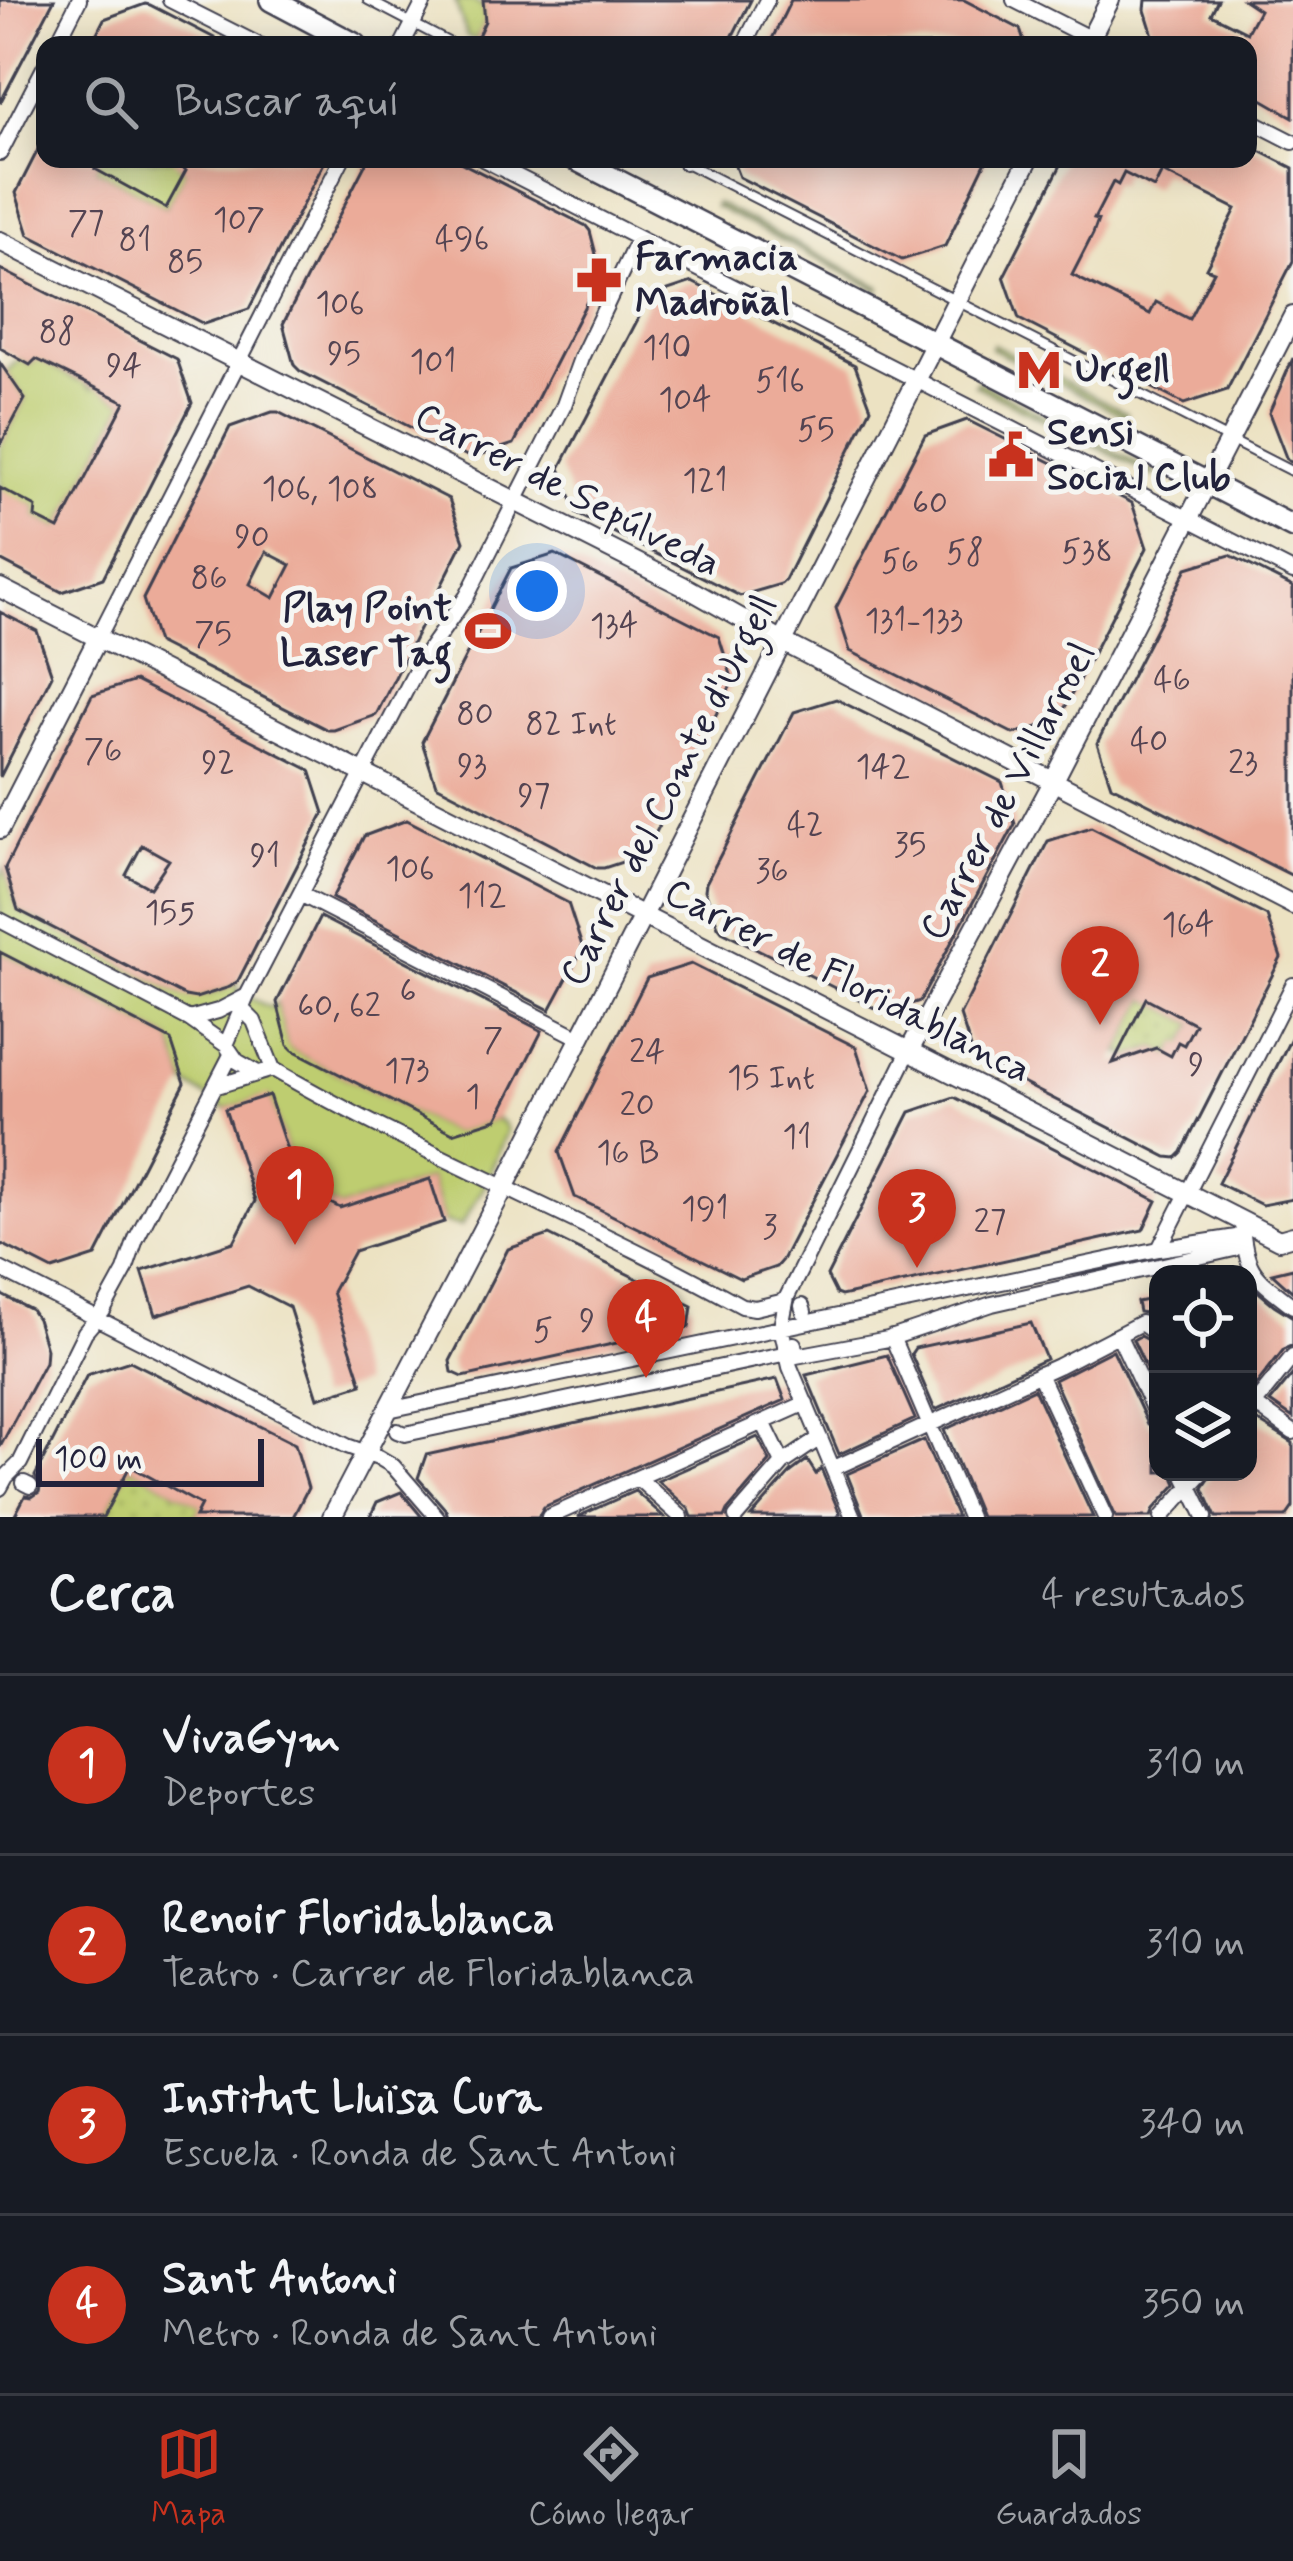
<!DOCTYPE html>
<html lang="es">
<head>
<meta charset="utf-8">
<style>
	body { margin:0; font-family:Mynerve,sans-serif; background:#242831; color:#f1f3f6 }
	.controls { position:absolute; right:36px; bottom:36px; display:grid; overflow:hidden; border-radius:24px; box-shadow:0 6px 30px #0003 }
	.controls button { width:108px; height:108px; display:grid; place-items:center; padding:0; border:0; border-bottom:3px solid #363941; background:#171b24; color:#f1f3f6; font:60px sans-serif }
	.scale { position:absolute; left:36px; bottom:30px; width:228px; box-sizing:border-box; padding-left:12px; border:6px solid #22223b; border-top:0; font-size:33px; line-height:42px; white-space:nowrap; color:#22223b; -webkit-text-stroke:9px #f6f6f2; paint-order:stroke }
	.you { position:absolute; left:537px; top:591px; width:42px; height:42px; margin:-30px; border:9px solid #fff; border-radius:50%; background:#1a73e8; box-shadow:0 0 0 18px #1a73e833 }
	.badge { display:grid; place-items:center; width:78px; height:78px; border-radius:50%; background:#c8321e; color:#fff; font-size:39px; font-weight:700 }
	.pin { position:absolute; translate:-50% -99px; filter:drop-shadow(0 3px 6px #0008) }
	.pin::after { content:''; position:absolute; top:63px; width:42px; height:36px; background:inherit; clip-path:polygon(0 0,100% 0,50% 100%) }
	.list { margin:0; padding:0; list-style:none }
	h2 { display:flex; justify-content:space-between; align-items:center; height:156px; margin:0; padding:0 48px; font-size:51px }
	h2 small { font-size:39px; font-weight:400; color:#9ea1a6 }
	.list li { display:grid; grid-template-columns:78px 1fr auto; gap:36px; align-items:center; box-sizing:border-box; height:180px; padding:0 48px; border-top:3px solid #363941 }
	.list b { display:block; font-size:45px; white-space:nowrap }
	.list p { margin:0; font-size:39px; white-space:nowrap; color:#9ea1a6 }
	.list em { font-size:39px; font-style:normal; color:#9ea1a6 }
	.icon { flex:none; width:66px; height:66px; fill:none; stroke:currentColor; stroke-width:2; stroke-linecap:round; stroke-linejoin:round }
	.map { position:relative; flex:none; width:1293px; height:1517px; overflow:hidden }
	.search { position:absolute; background:#171b24; box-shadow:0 6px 30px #0003; left:36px; right:36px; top:36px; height:132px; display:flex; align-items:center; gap:30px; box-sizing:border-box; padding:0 42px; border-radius:24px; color:#9ea1a6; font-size:45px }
	.sheet { height:876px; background:#171b24 }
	nav { display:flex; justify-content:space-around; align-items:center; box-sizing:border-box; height:168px; border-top:3px solid #363941; background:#171b24; font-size:33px; color:#9ea1a6 }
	nav a { display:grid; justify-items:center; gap:6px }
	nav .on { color:#c8321e }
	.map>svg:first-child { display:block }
	.green { fill:#becd6f; stroke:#707855; stroke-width:3 }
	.park { fill:url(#park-dots); stroke:#707855; stroke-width:3 }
	.building { fill:#ebab99; fill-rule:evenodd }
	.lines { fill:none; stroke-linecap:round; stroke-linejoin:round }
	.lane-casing { stroke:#403f4f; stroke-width:12 }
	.street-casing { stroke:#403f4f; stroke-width:18 }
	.secondary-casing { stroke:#403f4f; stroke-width:22 }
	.primary-casing { stroke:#403f4f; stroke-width:26 }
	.lane { stroke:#fff; stroke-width:8 }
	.street { stroke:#fff; stroke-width:14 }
	.secondary { stroke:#fff; stroke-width:18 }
	.primary { stroke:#fff; stroke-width:21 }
	.labels { text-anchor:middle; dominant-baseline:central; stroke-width:10; stroke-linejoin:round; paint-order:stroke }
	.number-label { font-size:33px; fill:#544452 }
	.poi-label { font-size:39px; font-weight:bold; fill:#22223b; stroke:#f6f6f2; text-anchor:start }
	.street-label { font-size:39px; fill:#22223b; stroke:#f6f6f2 }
</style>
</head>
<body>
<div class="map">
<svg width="1293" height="1517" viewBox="0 0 1293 1517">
	<defs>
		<pattern id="park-dots" width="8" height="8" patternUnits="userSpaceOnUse" patternTransform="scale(3)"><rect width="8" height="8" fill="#becd6f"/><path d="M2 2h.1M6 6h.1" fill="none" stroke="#a3b061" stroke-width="1.8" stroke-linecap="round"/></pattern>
	</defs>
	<rect width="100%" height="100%" fill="#f6f6f2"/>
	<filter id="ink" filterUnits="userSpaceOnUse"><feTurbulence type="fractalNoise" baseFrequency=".00833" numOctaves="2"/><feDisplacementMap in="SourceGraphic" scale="24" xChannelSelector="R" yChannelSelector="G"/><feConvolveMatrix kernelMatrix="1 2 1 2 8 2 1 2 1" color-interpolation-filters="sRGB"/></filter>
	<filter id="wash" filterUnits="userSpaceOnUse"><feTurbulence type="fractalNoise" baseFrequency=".004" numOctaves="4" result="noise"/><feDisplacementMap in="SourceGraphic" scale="48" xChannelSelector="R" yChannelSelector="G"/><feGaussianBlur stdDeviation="2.7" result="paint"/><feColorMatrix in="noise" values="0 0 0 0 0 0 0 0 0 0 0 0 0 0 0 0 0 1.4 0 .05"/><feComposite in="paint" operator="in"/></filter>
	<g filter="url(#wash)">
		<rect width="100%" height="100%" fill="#ece2c2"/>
		<path class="green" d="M455,0h16l12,6 2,15 -9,19 -9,-4z
			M100,159h77l4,3 -2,4 7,5 -20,37 -71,-39z
			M716,203l164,84 -1,3 -165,-84z
			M993,344l134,69 -1,4 -135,-69z
			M37,358l41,23 2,-2 12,10 2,-3 31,16 -66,127 -24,-12 1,-10 -35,-15 2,-5 -3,-3v-38l25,-47 -19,-27 13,-13 11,6z
			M977,381l179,92 -2,3 -179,-91z
			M5,868l13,42 167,86c17,2 39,-4 53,-15v11l33,16 6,-6 11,42 5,6 160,83 44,-14 7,5 3,7 -22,54 -24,41 -17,-4 -14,-43 -90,29 -41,-21 -30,-91 -44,13 -40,-26 -14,-43 -171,-88v-75z"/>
		<path class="park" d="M1146,998l49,26 -11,21 -6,-2 -7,13 -15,-8 -27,9 -10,-5z
			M130,1466l71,39 -6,12h-92z"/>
		<g id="blocks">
			<path class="building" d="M0,0h54l-54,103z
				M483,0h268l-23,45h-243l-9,-5 9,-19z
				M791,0h173l56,29 5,16h-256z
				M1146,0h72l-7,14 36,18 12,-22 -15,-10h49v117l-45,-26v-46h-92l-11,-35z
				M145,4l5,1 78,40h-137l13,-26z
				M45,136v23h55l-5,10 71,39 20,-37 -15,-12h155l-77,150 -45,15 -175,-89 -13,-42z
				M1248,145l45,23v93l-66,129 -43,14 -165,-85 -15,-43 60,-117h184zM1162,172l74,37 -30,59 8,3 -25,48 -33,-17 -6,12 -78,-39 21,-41 5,-14 -4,-1 19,-37 5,3 6,-12 30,15z
				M368,159h86l132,67 4,5 11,43 -87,170 -43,14 -171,-87 -6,-6 -11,-41z
				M732,159h255l-42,87 -43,14 -163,-83z
				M0,269l177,90 15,44 -89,175 -41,14 -62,-32v-72l36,19 -1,10 24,12 66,-127 -89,-43 -6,6 -30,-17z
				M692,282l163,83 16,43 -86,172 -4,4 -41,12 -163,-82 -17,-46 90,-172z
				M1293,358v105l-6,-3 -18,-47z
				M0,363l25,36 -25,47z
				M272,412h6l171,87 15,42 -88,174 -42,15h-6l-171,-87 -14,-44 87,-172zM266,552l25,13 -17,33 -24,-14z
				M967,420l165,83 15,45 -89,173 -44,13 -164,-83 -14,-43 89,-173z
				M555,554l164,83 14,44 -87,171 -5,4 -37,12h-7l-161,-83 -14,-43 89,-174z
				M1230,555l63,32v289l-182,-91 -14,-42 90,-175z
				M0,612l37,19 15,44 -52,102z
				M135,681l175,89 14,43 -86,168 -8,6 -34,11 -11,-2 -167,-86 -13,-42 87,-173zM142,845l27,15 -19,28 -24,-13z
				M836,699l166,83 13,42 -95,177 -36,12 -162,-82 -4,-5 -13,-36 1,-7 88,-171z
				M407,820l161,83 14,43 -1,6 -31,58 -218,-112 32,-62z
				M1091,827l176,89 14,42 -99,194 -6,6 -9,-1 -193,-99 -14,-43 88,-174zM1146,998l49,26 -11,21 -6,-3 -7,14 -15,-8 -43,15z
				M320,917l222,114 -45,88 -44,14 -160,-83 -5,-5 -11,-43z
				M0,952l171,88 14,43 -89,173 -43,14 -53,-27z
				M691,964l165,83 14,44 -88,169 -6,7 -35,12 -166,-82 -16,-45 88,-174z
				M1293,1034v165l-31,6 -44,-22z
				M269,1095l30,92 41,21 90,-29 14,43 -90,29 -22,41 30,92 -44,14 -29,-91 -41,-21 -92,29 -14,-44 92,-29 21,-41 -30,-92z
				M954,1097l203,104 -14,29 -302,66 -5,-2 -9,-18 83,-164z
				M549,1235l143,71 -3,21 -226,50 -11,-5 -2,-11 58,-112z
				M1293,1268v24l-21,-19z
				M1248,1283l26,22 19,12v28l-9,4 -32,41 -4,-1z
				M0,1294l31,16 6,9 9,30 -1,13 -45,85z
				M1158,1298v23l-12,-8 -7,-1 -2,-10z
				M1031,1323l15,36 -111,51 -24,-56 4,-6z
				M1140,1336l18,10v47l-25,-53z
				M1113,1350l35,74 10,6v42h14l5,12 -23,25 -3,8h-35l-62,-137z
				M887,1355l28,64 -76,35 -33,-79z
				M130,1361l165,83 13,44 -15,29h-98l6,-12 -71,-39 -27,51h-89l11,-21 7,1 7,-5 2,-8 -6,-8 52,-101z
				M1293,1374v44l-23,-16z
				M777,1379l8,21 -241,107 -6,10h-90l-2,-7 -28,-32 8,-23z
				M1034,1389l59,128h-113l-36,-87z
				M1256,1420l37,23v64l-7,10h-70l-13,-29 11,-16h34v-49z
				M758,1437l12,24 -42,49 -3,7h-33l-3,-8 -31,-28z
				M924,1440l33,77h-93l-17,-43z
				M807,1460l9,14 5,-5 19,45 -4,3h-85l40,-45z
				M635,1491l29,26h-87z
				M401,1492l21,25h-52l7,-15z"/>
		</g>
	</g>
	<g filter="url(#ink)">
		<use href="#blocks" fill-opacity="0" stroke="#403f4f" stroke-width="3"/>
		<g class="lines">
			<g class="lane-casing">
				<path id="lane" d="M368,0l86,45
					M678,159l615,313"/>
			</g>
			<g class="street-casing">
				<path id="street" d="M170,0l89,45
					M1014,0l89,45
					M56,45l23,-45
					M402,45l23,-45
					M744,45l23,-45
					M1248,119l45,23
					M0,153l45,-87
					M483,159l810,413
					M685,162l1,-3
					M98,638l244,-479
					M302,895l278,143
					M0,920l189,99 37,26 11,16 19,11
					M243,1010l11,11 19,48
					M189,1019l29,-8 29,-15
					M226,1045l21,-49 174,-335 46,-65 97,-191 17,-47 57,-119
					M217,1086l56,-17c152,88 316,152 469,237l13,2 30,-7
					M1242,1221c2,51 14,57 51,85
					M1159,1249l84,-13
					M0,1269l347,177 31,11 15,9 44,51
					M802,1306l2,6
					M1119,1336l39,83
					M892,1337l77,180
					M794,1344l2,12 92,-17 104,-35 242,-55
					M1039,1374l66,143
					M1248,1400l45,32
					M388,1410l771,-161 134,-264
					M1248,1412l45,-56
					M763,1422l20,41
					M397,1431l8,3 373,-79
					M834,1468l224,-102 83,-43 17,12
					M1183,1472l22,45
					M640,1480l41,37
					M24,1483l6,3
					M0,1488l6,-11 14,-14 65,-131 18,-21 22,-40 11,-32 95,-184
					M549,1517l257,-114
					M736,1517l47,-54 37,-25
					M853,1517l-63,-150 -9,-40 6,-30 122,-246
					M1162,1517l41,-45"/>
			</g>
			<g class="secondary-casing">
				<path id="secondary" d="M1087,45l23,-45
					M0,241l689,348 94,53 510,263
					M0,588l1242,633 37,19 14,-4
					M0,829l98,-191
					M909,1051l144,-269 240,-466
					M332,1517l173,-331 524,-1027"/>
			</g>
			<g class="primary-casing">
				<path id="primary" d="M271,0l85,45
					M575,159l718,368"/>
			</g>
			<use href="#lane" class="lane"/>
			<use href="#street" class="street"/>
			<use href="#secondary" class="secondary"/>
			<use href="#primary" class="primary"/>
		</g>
	</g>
	<defs>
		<g id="pharmacy-bare" transform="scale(3.6)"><path d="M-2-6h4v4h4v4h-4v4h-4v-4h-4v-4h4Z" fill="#c8321e" stroke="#f6f6f2" stroke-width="2.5" paint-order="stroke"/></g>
		<g id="metro-bare" transform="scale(3.6)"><path d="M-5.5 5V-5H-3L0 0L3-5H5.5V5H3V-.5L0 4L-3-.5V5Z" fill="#c8321e" stroke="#f6f6f2" stroke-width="2.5" paint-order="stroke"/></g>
		<g id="civic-bare" transform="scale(3.6)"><path d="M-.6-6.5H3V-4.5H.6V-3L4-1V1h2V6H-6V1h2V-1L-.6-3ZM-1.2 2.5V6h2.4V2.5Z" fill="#c8321e" stroke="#f6f6f2" stroke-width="2.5" paint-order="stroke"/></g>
		<g id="stadium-bare" transform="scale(3.6)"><path d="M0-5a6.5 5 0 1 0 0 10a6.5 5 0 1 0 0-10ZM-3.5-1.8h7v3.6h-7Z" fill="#c8321e" stroke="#f6f6f2" stroke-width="2.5" paint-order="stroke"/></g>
	</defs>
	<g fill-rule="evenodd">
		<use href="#pharmacy-bare" x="599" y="280"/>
		<use href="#metro-bare" x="1039" y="370"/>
		<use href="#civic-bare" x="1011" y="455"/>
		<use href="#stadium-bare" x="488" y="631"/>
	</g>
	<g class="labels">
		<g class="number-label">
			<text x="239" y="221">107</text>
			<text x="86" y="224">77</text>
			<text x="462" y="240">496</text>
			<text x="135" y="241">81</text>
			<text x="185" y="263">85</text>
			<text x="340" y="305">106</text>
			<text x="57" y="333">88</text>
			<text x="667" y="349">110</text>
			<text x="344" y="355">95</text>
			<text x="433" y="363">101</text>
			<text x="124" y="367">94</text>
			<text x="780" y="382">516</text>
			<text x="685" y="401">104</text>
			<text x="816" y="431">55</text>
			<text x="705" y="482">121</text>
			<text x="320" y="490">106, 108</text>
			<text x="930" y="504">60</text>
			<text x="252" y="538">90</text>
			<text x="1087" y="553">538</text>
			<text x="965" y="554">58</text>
			<text x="900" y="563">56</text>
			<text x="209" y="579">86</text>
			<text x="914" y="622">131-133</text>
			<text x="614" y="627">134</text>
			<text x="213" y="635">75</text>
			<text x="1172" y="681">46</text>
			<text x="475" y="715">80</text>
			<text x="571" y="725">82 Int</text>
			<text x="1149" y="742">40</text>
			<text x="103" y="752">76</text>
			<text x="218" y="764">92</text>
			<text x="1243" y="764">23</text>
			<text x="472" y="767">93</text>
			<text x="883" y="768">142</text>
			<text x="534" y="797">97</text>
			<text x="805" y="826">42</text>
			<text x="910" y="846">35</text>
			<text x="265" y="857">91</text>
			<text x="410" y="870">106</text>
			<text x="772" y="872">36</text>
			<text x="482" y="897">112</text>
			<text x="170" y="914">155</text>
			<text x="1188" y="926">164</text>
			<text x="408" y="992">6</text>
			<text x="339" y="1007">60, 62</text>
			<text x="493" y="1041">7</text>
			<text x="647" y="1053">24</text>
			<text x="1196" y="1066">9</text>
			<text x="407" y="1072">173</text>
			<text x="771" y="1079">15 Int</text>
			<text x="473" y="1098">1</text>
			<text x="637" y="1106">20</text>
			<text x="797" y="1138">11</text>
			<text x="628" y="1154">16 B</text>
			<text x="705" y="1210">191</text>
			<text x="990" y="1223">27</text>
			<text x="770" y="1228">3</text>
			<text x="587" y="1322">9</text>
			<text x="543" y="1332">5</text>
		</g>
		<g class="poi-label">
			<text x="635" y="258">Farmacia<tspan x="635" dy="45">Madroñal</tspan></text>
			<text x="1075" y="370">Urgell</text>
			<text x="1047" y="433">Sensi<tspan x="1047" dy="45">Social Club</tspan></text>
			<text x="452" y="609" text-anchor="end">Play Point<tspan x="452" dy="45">Laser Tag</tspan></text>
		</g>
		<g class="street-label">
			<text transform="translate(567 491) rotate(27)">Carrer de Sepúlveda</text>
			<text transform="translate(670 791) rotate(-63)">Carrer del Comte d'Urgell</text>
			<text transform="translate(1009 792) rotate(-62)">Carrer de Villarroel</text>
			<text transform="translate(847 982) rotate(27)">Carrer de Floridablanca</text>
		</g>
	</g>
</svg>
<div class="controls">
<button><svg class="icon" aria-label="locate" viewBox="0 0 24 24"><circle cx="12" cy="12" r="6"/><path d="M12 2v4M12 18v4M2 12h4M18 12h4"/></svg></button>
<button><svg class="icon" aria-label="layers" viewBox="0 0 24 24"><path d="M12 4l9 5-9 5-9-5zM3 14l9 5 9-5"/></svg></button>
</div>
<div class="scale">100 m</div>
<div class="you"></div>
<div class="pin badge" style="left:295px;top:1245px">1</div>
<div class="pin badge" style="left:1100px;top:1025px">2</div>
<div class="pin badge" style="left:917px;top:1268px">3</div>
<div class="pin badge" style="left:646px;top:1378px">4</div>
<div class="search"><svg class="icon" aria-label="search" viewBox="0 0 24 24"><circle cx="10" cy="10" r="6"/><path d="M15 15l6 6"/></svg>Buscar aquí</div>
</div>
<section class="sheet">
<h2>Cerca<small>4 resultados</small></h2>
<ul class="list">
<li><span class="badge">1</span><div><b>VivaGym</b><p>Deportes</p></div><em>310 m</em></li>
<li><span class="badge">2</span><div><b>Renoir Floridablanca</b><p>Teatro · Carrer de Floridablanca</p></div><em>310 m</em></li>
<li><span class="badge">3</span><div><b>Institut Lluïsa Cura</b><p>Escuela · Ronda de Sant Antoni</p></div><em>340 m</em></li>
<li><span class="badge">4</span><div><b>Sant Antoni</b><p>Metro · Ronda de Sant Antoni</p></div><em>350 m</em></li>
</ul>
</section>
<nav>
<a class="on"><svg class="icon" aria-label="map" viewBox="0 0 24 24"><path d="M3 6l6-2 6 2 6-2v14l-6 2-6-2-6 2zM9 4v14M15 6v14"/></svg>Mapa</a>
<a><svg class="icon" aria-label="directions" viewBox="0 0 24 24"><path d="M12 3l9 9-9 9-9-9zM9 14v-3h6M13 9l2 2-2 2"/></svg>Cómo llegar</a>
<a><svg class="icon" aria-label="saved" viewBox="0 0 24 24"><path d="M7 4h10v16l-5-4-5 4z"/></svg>Guardados</a>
</nav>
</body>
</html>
